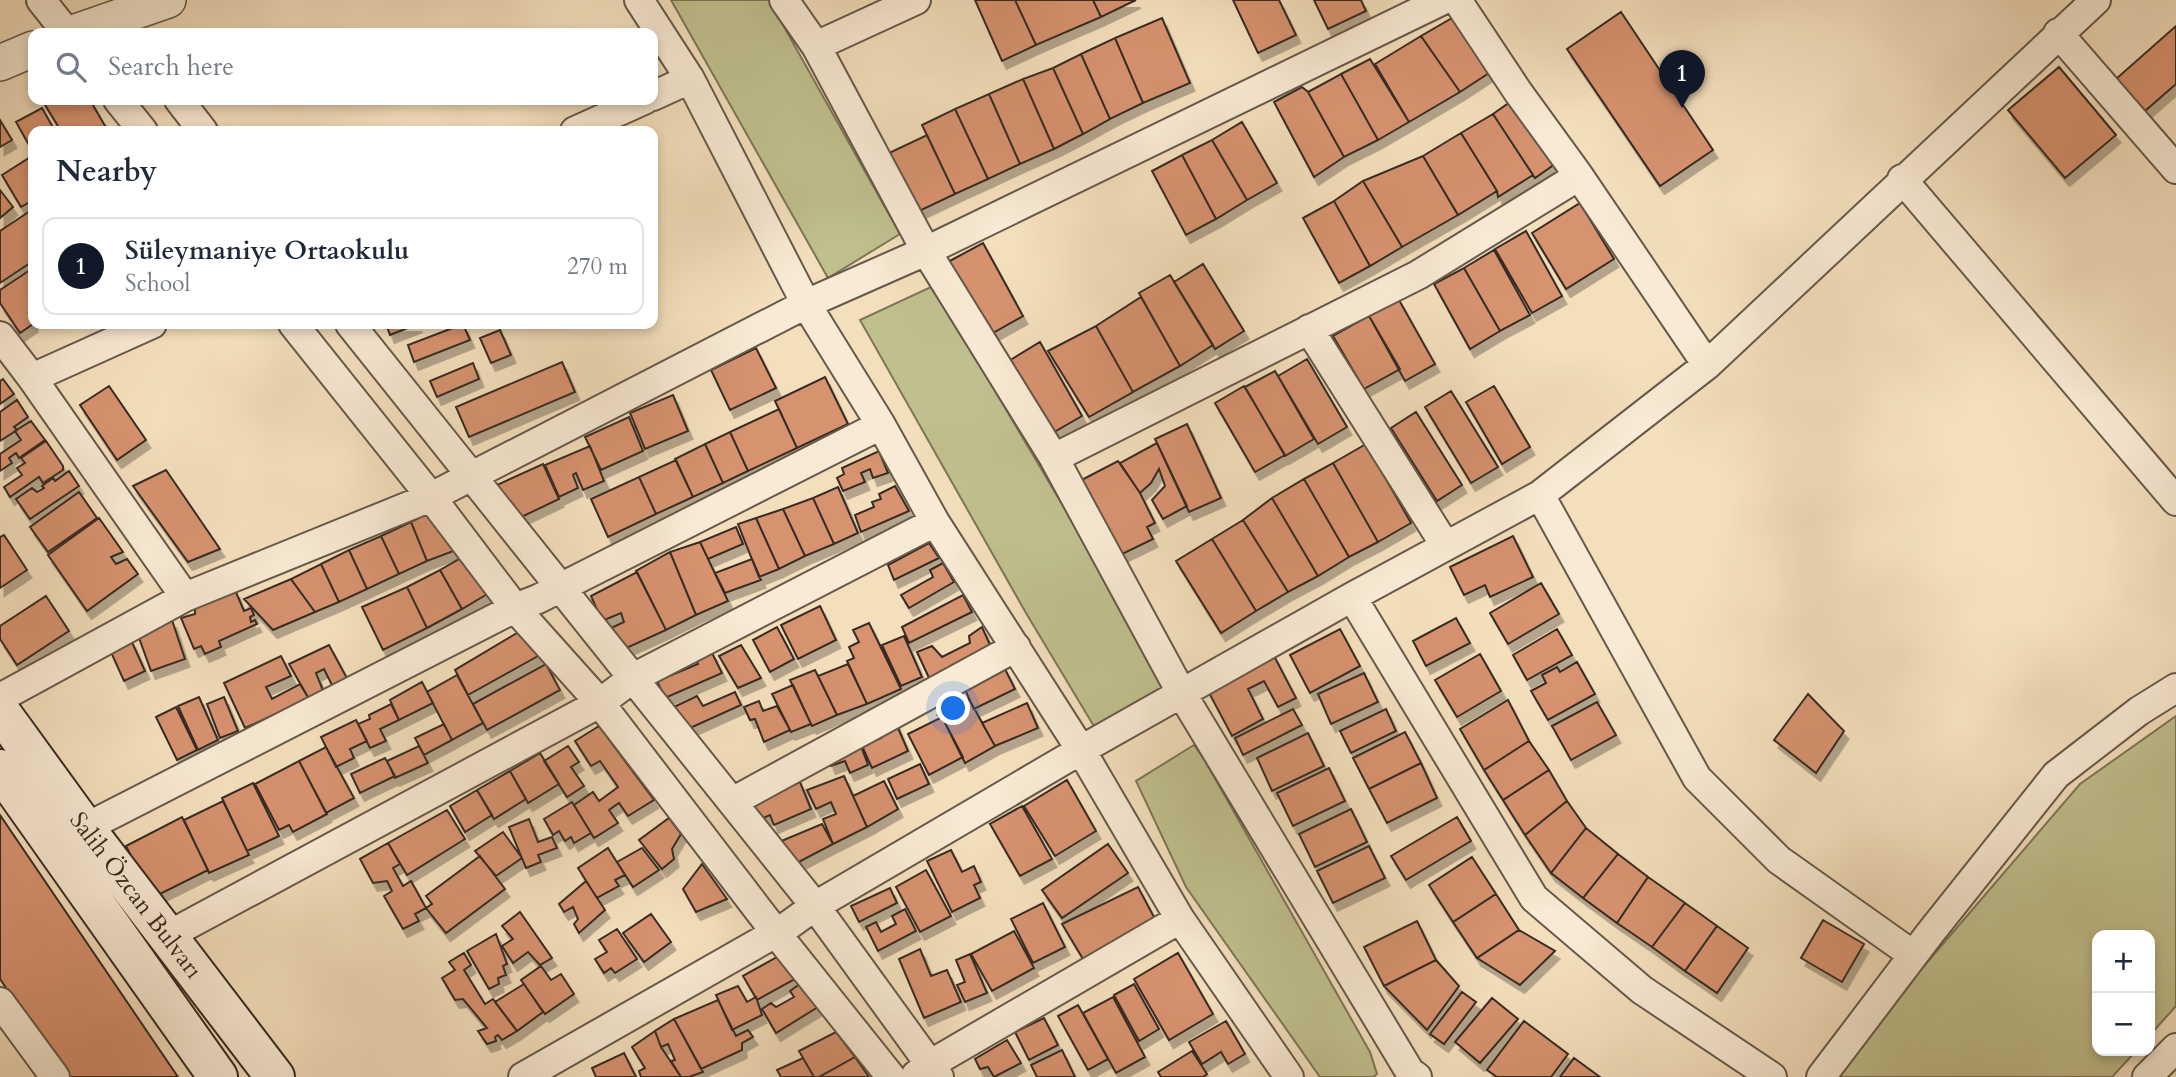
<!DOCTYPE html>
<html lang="en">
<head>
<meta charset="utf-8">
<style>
	body { margin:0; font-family:Cardo,serif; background:#f6f6f7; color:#1f2937 }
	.controls { position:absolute; right:21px; bottom:21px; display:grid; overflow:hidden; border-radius:14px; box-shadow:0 4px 10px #0003 }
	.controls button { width:63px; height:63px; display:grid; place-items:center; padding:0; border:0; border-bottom:2px solid #e0e1e3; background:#fff; color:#1f2937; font:35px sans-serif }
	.you { position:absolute; left:954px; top:709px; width:24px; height:24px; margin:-18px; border:5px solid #fff; border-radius:50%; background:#1a73e8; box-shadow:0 0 0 10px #1a73e833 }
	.badge { display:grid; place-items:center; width:46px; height:46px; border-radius:50%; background:#111827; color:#fff; font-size:23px; font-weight:700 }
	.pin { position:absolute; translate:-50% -58px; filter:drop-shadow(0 2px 4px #0008) }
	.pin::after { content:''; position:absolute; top:37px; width:24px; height:21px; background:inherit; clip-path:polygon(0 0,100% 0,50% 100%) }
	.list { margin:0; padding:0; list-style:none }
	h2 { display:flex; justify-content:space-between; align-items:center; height:91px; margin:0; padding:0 28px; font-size:30px }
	h2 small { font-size:23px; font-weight:400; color:#747a83 }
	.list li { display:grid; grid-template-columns:46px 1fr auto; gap:21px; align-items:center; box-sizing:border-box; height:98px; margin:0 14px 14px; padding:0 14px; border:2px solid #e0e1e3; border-radius:14px }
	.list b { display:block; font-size:26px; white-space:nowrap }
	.list p { margin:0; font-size:23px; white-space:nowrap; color:#747a83 }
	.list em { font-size:23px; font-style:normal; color:#747a83 }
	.icon { flex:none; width:38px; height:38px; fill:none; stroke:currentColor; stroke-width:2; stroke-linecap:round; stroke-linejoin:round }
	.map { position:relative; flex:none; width:2176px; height:1077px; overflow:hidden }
	.search { position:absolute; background:#fff; box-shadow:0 4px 10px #0003; left:28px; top:28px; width:630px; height:77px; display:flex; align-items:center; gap:18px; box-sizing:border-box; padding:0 24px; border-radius:14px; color:#747a83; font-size:26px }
	.panel { position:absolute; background:#fff; box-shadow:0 4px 10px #0003; left:28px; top:126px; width:630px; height:203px; border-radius:14px }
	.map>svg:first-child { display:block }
	.green { fill:#c0c08e; stroke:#7c7659; stroke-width:2 }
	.building { fill:#d79270; stroke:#372c24; stroke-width:2; filter:url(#shadow) }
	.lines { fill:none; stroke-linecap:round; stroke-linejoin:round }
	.minor-casing { stroke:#66594a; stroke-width:32 }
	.tertiary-casing { stroke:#66594a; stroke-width:38 }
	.secondary-casing { stroke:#372c24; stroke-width:42 }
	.minor { stroke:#f8ead4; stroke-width:28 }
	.tertiary { stroke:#f8ead4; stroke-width:35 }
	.secondary { stroke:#f8ead4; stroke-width:38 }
	.labels { text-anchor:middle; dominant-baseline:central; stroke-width:6; stroke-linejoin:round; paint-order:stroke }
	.street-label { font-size:24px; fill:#372c24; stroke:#f8ead4 }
</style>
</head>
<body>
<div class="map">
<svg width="2176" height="1077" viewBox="0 0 2176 1077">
	<defs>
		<filter id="shadow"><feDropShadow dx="4.5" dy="8" stdDeviation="0" flood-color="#0004"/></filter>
	</defs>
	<rect width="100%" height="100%" fill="#f4dfbd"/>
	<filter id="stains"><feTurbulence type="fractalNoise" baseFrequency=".00286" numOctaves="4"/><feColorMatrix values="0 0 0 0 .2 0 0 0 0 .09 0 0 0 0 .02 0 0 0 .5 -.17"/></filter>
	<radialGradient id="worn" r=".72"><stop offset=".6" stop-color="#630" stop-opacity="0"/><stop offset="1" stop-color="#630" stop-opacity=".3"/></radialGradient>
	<path class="green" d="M671,0h98l131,234 -72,44z
		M933,286l233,394 2,12 -73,36 -69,-115 -166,-293z
		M2176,716v290l-26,29v-100h-53v116h39l-24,26h-275l63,-83 180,-210z
		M1194,745l10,14 166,293 7,22 -4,3h-53l-134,-190 -50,-106z"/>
	<path class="building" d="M975,0h40l21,45 -34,16z
		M1015,0h78l8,17 -65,28z
		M1093,0h43l-35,17z
		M1233,0h46l17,35 -38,18z
		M1314,0h47l5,11 -38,18z
		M1621,12l92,138 -53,36 -93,-137z
		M1162,18l28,65 -47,20 -28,-65z
		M1452,18l37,55 -29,19 -39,-56z
		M2176,26v58l-31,27 -29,-32z
		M1421,36l39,56 -51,30 -34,-58z
		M1115,38l28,65 -33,16 -29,-65z
		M1081,54l29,65 -27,15 -30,-66z
		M1370,59l39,63 -31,18 -37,-66z
		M2059,67l57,68 -51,43 -57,-68z
		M1053,68l30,66 -29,15 -31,-70z
		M1341,74l37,66 -34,17 -36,-65z
		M1023,79l31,70 -34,15 -31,-70z
		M1302,87l6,5 36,65 -30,20 -40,-75z
		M989,94l31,70 -32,15 -33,-70z
		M42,100h48l18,31h-47z
		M1513,100l42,64 -20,14 -42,-64z
		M42,108l13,23h-22v21l-17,-30z
		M955,109l33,70 -33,15 -33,-69z
		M1493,114l40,61 -35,22 -1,-6 -36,-58z
		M0,120l12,20 -12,7z
		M1242,122l35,61 -30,17 -35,-60z
		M1461,133l36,58 -39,24 -35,-59z
		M927,135l28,59 -40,19 -28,-59z
		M1212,140l35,60 -31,19 -34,-64z
		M1182,155l34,64 -30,16 -34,-64z
		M1423,156l35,59 -56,32 -39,-66z
		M29,158l4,7v35l-12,7 -19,-32z
		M1363,181l39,66 -32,19 -36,-65z
		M0,190l13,17 -13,11z
		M1334,201l36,65 -31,17 -36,-65z
		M1580,203l34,56 -48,30 -34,-56z
		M33,209v52l-33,22v-52z
		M1526,231l36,65 -30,17 -37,-64z
		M983,243l40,73 -37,21 -40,-74z
		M1494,250l36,65 -30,16 -36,-63z
		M1203,264l41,67 -29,18 -41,-67z
		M33,268v56l-13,9 -20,-30v-13z
		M1464,268l36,63 -30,18 -36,-65z
		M1170,275l43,70 -33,21 -41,-73z
		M1141,297l39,69 -47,26 -37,-66z
		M1399,300l36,64 -30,17 -36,-65z
		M1369,316l31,53 -36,20 -31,-53z
		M386,324h32l-28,11z
		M463,324l7,16 -56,22 -6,-17z
		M1096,326l37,66 -44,25 -41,-66z
		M500,330l11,25 -20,8 -11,-25z
		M1040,342l42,74 -33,19 -42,-73z
		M756,348l20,40 -46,22 -19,-40z
		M1307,359l40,68 -29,17 -40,-68z
		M562,362l13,30 -106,45 -13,-30z
		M473,363l6,16 -42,18 -7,-16z
		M1275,371l39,68 -29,17 -40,-69z
		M825,377l23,47 -51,24 -22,-47z
		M3,379l11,15 -14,10v-23z
		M109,386l37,54 -29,20 -37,-55z
		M1244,386l41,69 -30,17 -40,-69z
		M1494,386l36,61 -28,17 -36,-62z
		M1451,391l47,76 -27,16 -46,-76z
		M673,395l15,36 -43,18 -15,-36z
		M17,400l11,17 -14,10 3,3 -17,11v-29z
		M779,409l18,39 -49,23 -18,-39z
		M1416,412l46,73 -25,16 -46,-73z
		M629,417l14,34 -42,19 -16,-33z
		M31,421l14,19 -26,18 -3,-5 -7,5 3,5 -12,8v-17l21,-14 -6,-9z
		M1187,424l34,74 -32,14 -34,-73z
		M730,432l18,39 -25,12 -18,-39z
		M46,441l17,25v4l-20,13 -4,-6 -29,20 -6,-10 18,-12 -5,-7 8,-5 -4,-5z
		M1157,443l30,63 -24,13 -11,-19 13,-14 -6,-17 -8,14 -11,10 -20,-30z
		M705,444l18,39 -30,14 -18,-38z
		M1366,444l45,79 -33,19 -45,-79z
		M590,446l14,35 -21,9 -7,-17 -3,2 5,13 -19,9 -14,-32z
		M879,451l9,22 -15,5 -3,-9 -9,4 4,9 -22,9 -6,-13 7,-4 -2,-6z
		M676,460l17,37 -37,17 -17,-37z
		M1118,461l22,32 15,30 -8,4 6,12 -41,20 -40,-74z
		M1333,463l45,79 -29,15 -45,-78z
		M543,464l16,35 -46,22 -16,-36z
		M166,470l54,79 -32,13 -55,-76z
		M69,471l10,15 -49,33 -14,-20 16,-11 5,4 7,-4 -2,-2 11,-8 2,3z
		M639,477l17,37 -48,23 -17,-38z
		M1304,479l45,78 -31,19 -46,-78z
		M895,486l14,25 -48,21 -6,-17 19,-8 -2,-5 9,-3 -2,-5z
		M838,487l20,46 -24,11 -21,-46z
		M79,492l18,26 -49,34 -18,-25z
		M813,498l21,46 -29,12 -22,-47z
		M1272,498l46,78 -30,16 -45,-72z
		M783,509l22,47 -26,13 -23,-51z
		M428,513l28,37 -29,11 -16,-39z
		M99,518l24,34 -12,5 5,7 11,-5 11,15 -51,37 -39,-56z
		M756,518l23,51 -20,8 -21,-53z
		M1243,520l45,72 -32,19 -44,-72z
		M411,522l16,39 -28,13 -18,-38z
		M736,527l7,17 -35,15 -8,-17z
		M4,535l23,35 -27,18v-51z
		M381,536l18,38 -32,15 -18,-39z
		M1513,536l20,41 -43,20 -5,-12 -21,10 -14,-28z
		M1212,539l44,72 -35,22 -45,-72z
		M700,542l28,59 -32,14 -26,-63z
		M929,543l10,15 -45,22 -6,-15z
		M349,550l18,39 -28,13 -18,-38z
		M670,552l26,63 -30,15 -30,-59z
		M468,554l21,39 -27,16 -22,-39z
		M752,559l9,21 -36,13 -10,-20z
		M943,563l11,19 -45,26 -8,-13 32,-18 -3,-7z
		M321,564l18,38 -24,10 -24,-33z
		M440,570l22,39 -35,19 -20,-41z
		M637,572l29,58 -44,20 -13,-21 15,-7 -3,-9 -19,8 -11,-25z
		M291,579l24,33 -42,18 -29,-31z
		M1541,583l18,31 -51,30 -18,-31z
		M407,587l20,41 -44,22 -21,-43z
		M235,590l9,21 7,-3 3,7 -4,2 1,5 4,-2 2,4 -38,17 2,6 -16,7 -4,-8 -7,3 -13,-31 14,-4v-6z
		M963,595l9,17 -63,31 -7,-16z
		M46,596l23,35 -52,34 -17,-26v-13z
		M820,606l16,34 -38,19 -17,-34z
		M1456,618l14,25 -44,23 -13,-25z
		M172,620l13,39 -34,12 -13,-36z
		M869,623l32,66 -34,15 -20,-43 7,-3 -5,-11 10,-5 -6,-12z
		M777,627l17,32 -24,13 -17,-32z
		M982,627l9,20 -61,33 -13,-28 15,-6 10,11 28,-14 -1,-7z
		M1340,629l20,37 -50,27 -20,-38z
		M1557,629l15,26 -45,25 -14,-25z
		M522,630l16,26 -70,39 -13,-25z
		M904,636l18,41 -21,9 -19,-41z
		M131,640l14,31 -21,10 -14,-31z
		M329,645l20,37 -15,7 -10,-20 -8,4 8,20 -15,6 -20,-35z
		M741,645l20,33 -23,10 -19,-32z
		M711,651l11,22 -57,25 -8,-17 41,-17 -3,-5z
		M1273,654l23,44 -18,9 -14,-26 -16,8 15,30 -31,17 -25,-47z
		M1480,654l21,37 -44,26 -22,-37z
		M281,656l10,20 -25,11 6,12 28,-15 9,15 -64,29 -21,-45z
		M1577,662l18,32 -47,26 -17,-29 15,-8 -4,-8 15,-8 3,5z
		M546,664l14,26 -73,40 -14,-26z
		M848,664l19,40 -30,11 -19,-39z
		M1005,669l10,20 -41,20 -9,-19z
		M815,670l22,45 -25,11 -22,-46z
		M1364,673l14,29 -47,22 -13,-30z
		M457,675l26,48 -31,17 -25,-48z
		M422,682l11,21 -34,17 -9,-20z
		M793,685l18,39 -20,8 -19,-38z
		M735,692l6,13 -53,24 -14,-22 23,-11 6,10z
		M1808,694l36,37 -28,42 -42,-33z
		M199,697l19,43 -20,10 -20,-44z
		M224,697l14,34 -18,7 -13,-34z
		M969,699l26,47 -30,17 -23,-46 -4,-2z
		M1508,700l21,41 -45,29 -24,-41z
		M759,701l4,10 14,-5 13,24 -26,12 -9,-23 -5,1 -6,-13z
		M1597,702l19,33 -45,25 -19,-34z
		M1027,703l11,25 -43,18 -13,-23z
		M391,704l8,16 -19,9 6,12 -16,7 -12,-24 12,-5 -1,-4z
		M176,707l21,43 -20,10 -21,-43z
		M1293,709l9,16 -59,30 -8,-17z
		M1386,709l10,22 -45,22 -11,-22z
		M942,717l21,40 -34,18 -21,-41z
		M356,720l11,21 -17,8 4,9 -18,9 -15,-30z
		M895,721l13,30 -36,17 -10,-22 19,-8 -4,-9z
		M444,724l8,16 -28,15 -9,-17z
		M599,726l55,74 -26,16 -9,-13 -10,7 9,13 -24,15 -20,-33 19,-13 6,9 19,-14 -18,-26 -9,5 -16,-25z
		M1405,732l16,31 -52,26 -16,-31z
		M1308,733l16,33 -52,25 -15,-33z
		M858,738l10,27 -18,8 -5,-12 -14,5 -5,-15z
		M1529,741l20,29 -46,30 -19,-30z
		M419,746l9,17 -33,15 -8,-17z
		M568,746l11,16 -8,5 13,19 -17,11 -23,-36z
		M326,747l28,51 -28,15 -27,-52z
		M540,753l19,31 -31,19 -18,-32z
		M385,758l10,18 -35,17 -9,-19z
		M299,761l28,53 -34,18 -4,-7 -10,5 -24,-46z
		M1421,763l16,35 -50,25 -18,-34z
		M920,764l9,20 -32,15 -9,-20z
		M1329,768l16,33 -52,25 -16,-33z
		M1549,770l18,31 -42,34 -22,-35z
		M510,771l16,28 -32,20 -17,-29z
		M844,776l23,51 -34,17 -10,-25 13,-5 -5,-12 -15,7 -9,-19z
		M1067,780l29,51 -41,25 -31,-50z
		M884,781l14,28 -31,18 -14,-31z
		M800,782l11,27 -37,16 -4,-10 -11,5 -7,-17z
		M253,783l26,53 -32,15 -25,-53z
		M477,790l15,25 -27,17 -15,-26z
		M223,801l26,54 -40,18 -25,-53z
		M1567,801l19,27 -35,45 -26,-38z
		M572,802l19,31 -17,10 -3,-6 -6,4 -6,-10 -6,4 -9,-16z
		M1022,806l30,53 -32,17 -30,-52z
		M1351,809l16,33 -52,25 -16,-33z
		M447,810l18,29 -58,36 -19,-32z
		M0,815l178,262h-111l-67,-98z
		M182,817l26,53 -56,28 -26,-52z
		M1457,817l14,24 -65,39 -15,-24z
		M669,818l12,16 -9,15 2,10 -12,10 -23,-29z
		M529,819l9,23 14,-5 5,11 -19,7 3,7 -15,6 -17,-41z
		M822,824l11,20 -38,20 -16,-22z
		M1586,828l32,26 -35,44 -32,-25z
		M503,832l19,26 -26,18 -21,-25z
		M388,843l12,21 -7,4 10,18 8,-5 15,27 -11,6 4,7 -16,8 -19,-33 8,-5 -5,-10 -14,2 -13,-24z
		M1108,844l20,29 -66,45 -20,-28z
		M1369,846l16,32 -52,25 -16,-32z
		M608,848l17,27 -10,5 4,6 -22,12 -19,-30z
		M642,848l17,22 -26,17 -16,-25z
		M951,850l11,22 12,-6 7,16 -7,3 6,13 -28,14 -25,-51z
		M1618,854l30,23 -31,46 -34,-25z
		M480,856l25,33 -59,44 -20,-25 6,-4 -6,-8z
		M1472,857l24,37 -43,28 -24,-37z
		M702,864l25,35 -31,13 -13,-23z
		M926,870l25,46 -31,16 -24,-45z
		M1648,877l37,26 -33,44 -35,-24z
		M586,881l19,29 -26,23 -5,-9 4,-5 -5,-12 -9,5 -5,-8z
		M1138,887l17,32 -72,40 -21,-35z
		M890,888l7,15 -38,19 -8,-16z
		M1496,894l23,36 -42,28 -24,-36z
		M1043,903l22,44 -32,16 -22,-44z
		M1685,903l32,23 -32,45 -33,-24z
		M905,909l11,22 -38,20 -12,-24 10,-5 5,10 15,-8 -4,-8z
		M520,912l32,46 -12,7 -12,-13 -15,11 -11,-17 11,-7 -11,-13z
		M651,914l20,28 -27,20 -21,-29z
		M1823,920l41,24 -22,38 -41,-24z
		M1417,921l19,39 -52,26 -20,-39z
		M1717,926l31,22 -31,45 -32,-22z
		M617,929l20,30 -22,14 -4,-5 -7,5 -9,-14 12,-7 -8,-12z
		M1519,930l36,21 -35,34 -43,-27z
		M1014,931l20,37 -42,23 -21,-37z
		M496,934l11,30 -4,2 3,9 -8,3 1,6 -10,5 -22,-38z
		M920,949l11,27 16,-6 14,32 -37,16 -25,-59z
		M464,953l7,12 -7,5 21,34 8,-5 24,32 -15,9 -4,-5 -3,2 1,4 -9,3 -9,-13 9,-3 -24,-29 -8,1 -13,-22 13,-8 -6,-8z
		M1178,953l35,61 -44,26 -35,-61z
		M970,954l17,39 -22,9 -8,-17 8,-3 -9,-22z
		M777,957l18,22 -38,21 -14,-24z
		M1436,960l23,26 -32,44 -43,-44z
		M541,966l10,14 10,-6 13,20 -29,20 -24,-34z
		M524,984l19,28 -26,19 -22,-29z
		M800,984l18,23 -42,26 -14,-24 9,-6 5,4 18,-10 -4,-6z
		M1134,984l25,45 -20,12 -25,-46z
		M738,986l9,16 9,-5 6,18 -30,15 -16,-35z
		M1462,992l14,10 -32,42 -14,-10z
		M1113,997l32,60 -29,16 -33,-60z
		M1492,998l26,21 -38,44 -25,-21z
		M718,1000l18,36 12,-6 5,7 -11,6v7l-41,19 -27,-50z
		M1078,1005l30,54 -20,11 -30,-54z
		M1044,1018l14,27 -29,15 -14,-28z
		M674,1019l29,53 -14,5h-8l-10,-16 4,-1 -7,-16 -7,3 -6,-16z
		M1226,1021l19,33 -17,10 -7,-12 -19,12 -13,-22z
		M1524,1021l44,33 -17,23h-54l-10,-7z
		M655,1031l6,16 20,30h-40l-2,-6 6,-3 -13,-21z
		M836,1032l19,25 -36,20h-5l-15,-26z
		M1007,1040l14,23 -27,14 -6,-10 -8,2 -5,-10z
		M1062,1050l13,27h-38l-6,-12z
		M1192,1051l15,23 -4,3h-42l-3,-5z
		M624,1053l12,24h-40l-4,-9z
		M855,1057l14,20h-50z
		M803,1058l11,19h-33l-4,-7z
		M1574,1058l26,19h-40z"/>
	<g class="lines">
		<g class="minor-casing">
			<path id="minor" d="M41,0l26,33
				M639,0l51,79 116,225 75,121 54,97 146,228 99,169 109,158
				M784,0l32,46 110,205 128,207 128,236 228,378 7,5
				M1457,0l61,92 61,84 128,189
				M2058,33l118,136
				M816,46l100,-46
				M653,96l37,-17
				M118,100l25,31
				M179,100l24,31
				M575,131l69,-31
				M1902,179l274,322
				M293,324l138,173 84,111 85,95 176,230 115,144
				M350,324l465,582 124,171
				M1309,329l136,216
				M0,336l32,42 153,219
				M32,378l120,-54
				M1054,458l364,-183 161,-99
				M1540,495l157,283 82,82 134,95
				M1352,597l182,301 108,92 130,87
				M0,698l185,-101 246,-100 375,-193 120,-53 517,-251
				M732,802l284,-155
				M85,828l430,-220 23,-9 343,-174
				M169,935l431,-232 33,-25 302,-156
				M0,1002l55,75
				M916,1075l13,-10 251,-146
				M523,1077l263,-150 29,-21 266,-156 271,-153 188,-102 167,-130 389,-365
				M1821,1077l110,-145 125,-157 83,-64 37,-23
				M2147,1077l29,-29"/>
		</g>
		<g class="tertiary-casing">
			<path id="tertiary" d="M73,33l95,-33
				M0,63l33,-14"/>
		</g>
		<g class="secondary-casing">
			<g id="secondary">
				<path id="s1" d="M0,711l85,117 190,249"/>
				<path d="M0,769l218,308"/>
			</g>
		</g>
		<use href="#minor" class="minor"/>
		<use href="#tertiary" class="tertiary"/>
		<use href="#secondary" class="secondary"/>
	</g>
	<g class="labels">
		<g class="street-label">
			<text stroke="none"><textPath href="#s1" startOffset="229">Salih Özcan Bulvarı</textPath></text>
		</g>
	</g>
	<rect width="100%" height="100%" filter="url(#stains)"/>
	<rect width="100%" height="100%" fill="url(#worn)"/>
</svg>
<div class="controls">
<button>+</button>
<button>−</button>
</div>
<div class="you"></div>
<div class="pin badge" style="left:1682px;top:108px">1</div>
<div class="search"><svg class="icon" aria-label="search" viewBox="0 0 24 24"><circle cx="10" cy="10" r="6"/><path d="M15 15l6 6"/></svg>Search here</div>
<section class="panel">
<h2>Nearby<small></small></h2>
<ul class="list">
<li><span class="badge">1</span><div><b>Süleymaniye Ortaokulu</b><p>School</p></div><em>270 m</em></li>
</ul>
</section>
</div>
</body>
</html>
